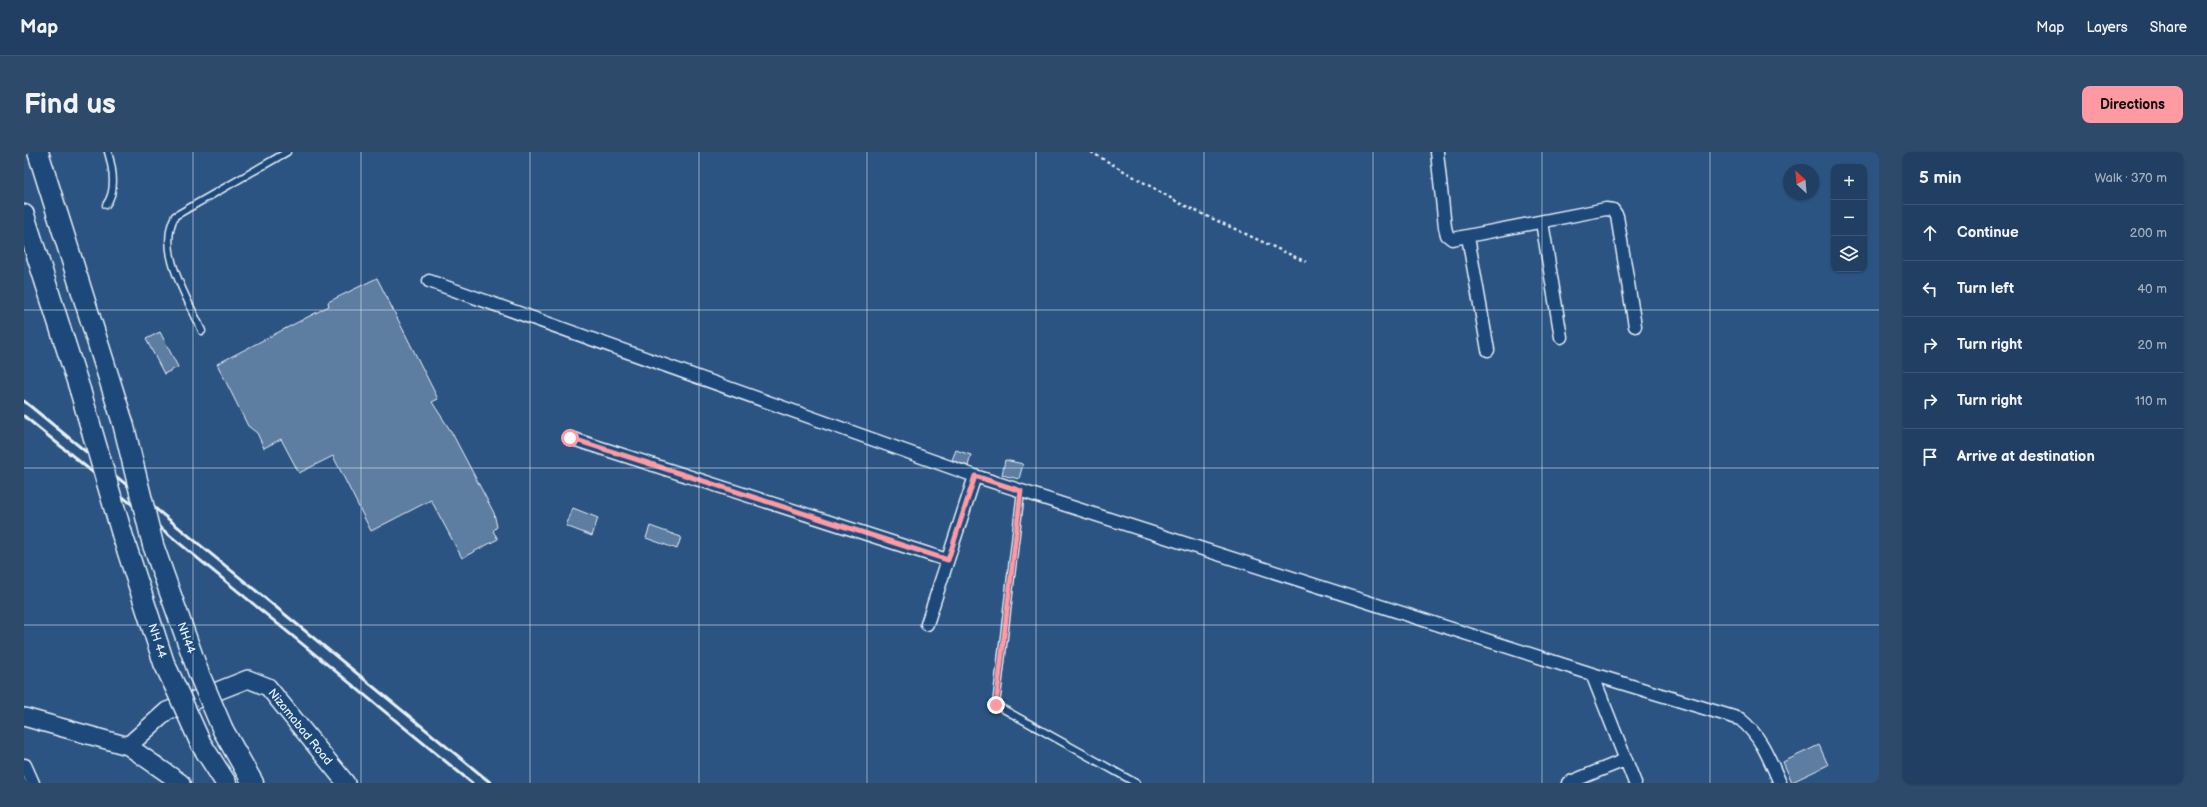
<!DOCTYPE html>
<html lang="en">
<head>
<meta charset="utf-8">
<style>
	body { margin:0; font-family:"Balsamiq Sans",sans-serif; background:#2d4a6b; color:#f1f3f6 }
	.controls { position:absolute; right:12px; top:12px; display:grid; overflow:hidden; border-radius:8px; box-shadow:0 1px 3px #0004 }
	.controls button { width:36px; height:36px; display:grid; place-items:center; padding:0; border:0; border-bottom:1px solid #3d5877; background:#203f62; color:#f1f3f6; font:20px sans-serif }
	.compass { position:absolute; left:1759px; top:12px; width:36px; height:36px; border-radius:50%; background:#203f62; box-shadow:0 1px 3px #0004; rotate:334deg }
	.stop { position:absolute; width:12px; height:12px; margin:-9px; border:3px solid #ff9aa2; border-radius:50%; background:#fff }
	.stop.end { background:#ff9aa2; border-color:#fff; box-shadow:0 1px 4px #0008 }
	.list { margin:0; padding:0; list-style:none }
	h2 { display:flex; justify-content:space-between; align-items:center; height:52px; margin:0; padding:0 16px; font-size:17px }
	h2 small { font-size:13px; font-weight:400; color:#a2afbe }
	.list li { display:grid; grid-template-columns:26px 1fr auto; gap:12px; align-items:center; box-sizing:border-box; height:56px; padding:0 16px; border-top:1px solid #3d5877 }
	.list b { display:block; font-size:15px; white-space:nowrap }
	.list em { font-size:13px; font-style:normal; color:#a2afbe }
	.icon { flex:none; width:22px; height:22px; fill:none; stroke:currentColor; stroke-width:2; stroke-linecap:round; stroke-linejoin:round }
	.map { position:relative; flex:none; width:1855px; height:631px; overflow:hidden; border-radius:8px }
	header { display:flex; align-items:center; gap:24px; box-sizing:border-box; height:56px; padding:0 20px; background:#203f62; border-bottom:1px solid #3d5877 }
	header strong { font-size:19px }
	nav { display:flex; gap:22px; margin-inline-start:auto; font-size:14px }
	.intro { display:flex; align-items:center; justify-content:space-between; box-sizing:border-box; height:96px; padding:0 24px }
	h1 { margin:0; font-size:28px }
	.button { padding:10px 18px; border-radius:8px; background:#ff9aa2; color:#111; font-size:14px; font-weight:700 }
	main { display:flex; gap:24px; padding:0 24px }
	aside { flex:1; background:#203f62; border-radius:8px; box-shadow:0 1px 3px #0004 }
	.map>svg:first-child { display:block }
	.building { fill:#5d7da1; stroke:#e8f1f8 }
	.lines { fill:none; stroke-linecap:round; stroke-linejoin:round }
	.service-casing { stroke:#e8f1f8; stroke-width:9 }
	.minor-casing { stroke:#e8f1f8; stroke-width:15 }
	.secondary-casing { stroke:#e8f1f8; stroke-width:20 }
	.trunk-casing { stroke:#e8f1f8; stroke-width:23 }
	.path { stroke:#e8f1f8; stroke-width:2.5; stroke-dasharray:3 3; stroke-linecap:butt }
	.service { stroke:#1f4a7a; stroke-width:6 }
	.minor { stroke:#1f4a7a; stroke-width:12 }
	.secondary { stroke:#1f4a7a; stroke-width:17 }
	.trunk { stroke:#1f4a7a; stroke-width:20 }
	.rail { stroke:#e8f1f8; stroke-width:3 }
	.trunk-bridge-casing { stroke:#e8f1f8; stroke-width:23; stroke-linecap:butt }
	.trunk-bridge { stroke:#1f4a7a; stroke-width:20 }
	.route { stroke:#ff9aa2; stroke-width:5 }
	.grid { fill:none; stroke:#e8f1f8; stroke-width:1; stroke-opacity:0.55 }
	.labels { text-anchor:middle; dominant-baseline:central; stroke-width:3.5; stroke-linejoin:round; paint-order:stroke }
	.street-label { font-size:12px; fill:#e8f1f8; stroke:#1f4a7a }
</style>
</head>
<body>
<header>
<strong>Map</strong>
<nav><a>Map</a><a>Layers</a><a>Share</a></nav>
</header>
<div class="intro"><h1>Find us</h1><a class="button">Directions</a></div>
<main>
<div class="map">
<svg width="1855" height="631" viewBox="0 0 1855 631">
	<rect width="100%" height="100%" fill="#2b5482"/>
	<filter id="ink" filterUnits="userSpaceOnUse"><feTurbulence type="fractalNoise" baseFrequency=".025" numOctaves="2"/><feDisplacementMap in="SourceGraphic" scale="8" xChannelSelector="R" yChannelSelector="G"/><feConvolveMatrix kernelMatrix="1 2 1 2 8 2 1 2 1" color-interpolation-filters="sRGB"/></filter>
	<g filter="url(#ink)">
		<path class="building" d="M353,126l61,121 -6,3 20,31 42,80 3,14 -4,4 5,8 -36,19 -31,-58 -60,31 -38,-75 -34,17 -18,-34 -17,9 -7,-15 -9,-7 -31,-62 112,-58 -1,-4z
			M136,180l18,35 -14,7 -18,-35z
			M932,298l15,5 -3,11 -16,-6z
			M981,308l18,4 -4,15 -17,-4z
			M549,356l25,10 -6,18 -26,-10z
			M626,374l31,11 -4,12 -31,-11z
			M1795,593l9,20 -36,17 -9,-20z"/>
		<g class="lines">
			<g class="service-casing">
				<path id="service" d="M82,53c11,-14 7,-36 2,-53
					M178,179c-14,-33 -46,-80 -27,-115l112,-64
					M997,339l-25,214 140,78"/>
			</g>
			<g class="minor-casing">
				<path id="minor" d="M1413,0l8,75 2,8 5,4 154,-30 7,1 4,6 18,110
					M1518,70l19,115
					M1444,85l20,113
					M405,129l546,195 617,198 148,45c21,17 29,39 40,64
					M546,286l377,122
					M903,472l48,-148
					M1568,522l43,109
					M1,613l8,18
					M1544,631l57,-23"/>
			</g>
			<g class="secondary-casing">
				<path id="secondary" d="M0,565l104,29 53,37
					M104,594l39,-35 81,-32 20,8 78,96"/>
			</g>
			<g class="trunk-casing">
				<path id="trunk" d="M14,0l85,271
					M0,63l56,175
					M98,382l42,129 10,21
					M129,393l46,129
					M199,578l30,53
					M177,592l25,39"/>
			</g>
			<path class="path" d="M1067,0l90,52 125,58"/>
			<use href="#service" class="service"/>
			<use href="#minor" class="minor"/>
			<use href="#secondary" class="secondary"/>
			<use href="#trunk" class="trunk"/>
			<path class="rail" d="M0,249l467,382
				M0,264l448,367"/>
			<g class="trunk-bridge-casing">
				<path id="trunk-bridge" d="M56,238l42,144
					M99,271l30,122
					M175,522l24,56
					M150,532l27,60"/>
			</g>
			<use href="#trunk-bridge" class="trunk-bridge"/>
		</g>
	</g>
	<g class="lines" filter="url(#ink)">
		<path class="route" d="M546,286l378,122 27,-84 46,15 -25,214"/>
	</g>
	<path class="grid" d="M169,0v631M337,0v631M506,0v631M675,0v631M843,0v631M1012,0v631M1180,0v631M1349,0v631M1518,0v631M1686,0v631M0,158h1855M0,316h1855M0,473h1855"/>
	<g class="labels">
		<g class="street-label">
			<text transform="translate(162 486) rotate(70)">NH44</text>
			<text transform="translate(133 489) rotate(72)">NH 44</text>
			<text transform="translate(276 575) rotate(51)">Nizamabad Road</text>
		</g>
	</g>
</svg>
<div class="controls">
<button>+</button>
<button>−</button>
<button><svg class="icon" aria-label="layers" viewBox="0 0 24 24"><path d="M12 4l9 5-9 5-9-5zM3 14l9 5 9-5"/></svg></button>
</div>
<svg class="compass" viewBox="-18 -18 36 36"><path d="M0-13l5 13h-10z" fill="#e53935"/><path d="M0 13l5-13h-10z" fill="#a2afbe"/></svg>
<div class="stop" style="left:546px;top:286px"></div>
<div class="stop end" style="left:972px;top:553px"></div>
</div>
<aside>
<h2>5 min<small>Walk · 370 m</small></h2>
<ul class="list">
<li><svg class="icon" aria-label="ahead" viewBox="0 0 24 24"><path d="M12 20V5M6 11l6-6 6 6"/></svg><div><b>Continue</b></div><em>200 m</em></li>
<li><svg class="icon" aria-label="left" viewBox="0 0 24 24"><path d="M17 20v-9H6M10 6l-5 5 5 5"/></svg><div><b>Turn left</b></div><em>40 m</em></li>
<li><svg class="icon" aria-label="right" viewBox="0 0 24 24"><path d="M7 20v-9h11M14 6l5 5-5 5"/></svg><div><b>Turn right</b></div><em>20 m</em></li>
<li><svg class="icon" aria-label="right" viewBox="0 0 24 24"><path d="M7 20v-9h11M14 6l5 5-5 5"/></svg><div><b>Turn right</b></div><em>110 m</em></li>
<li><svg class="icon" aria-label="arrive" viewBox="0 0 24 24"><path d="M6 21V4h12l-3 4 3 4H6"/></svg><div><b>Arrive at destination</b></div></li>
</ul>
</aside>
</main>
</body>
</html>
